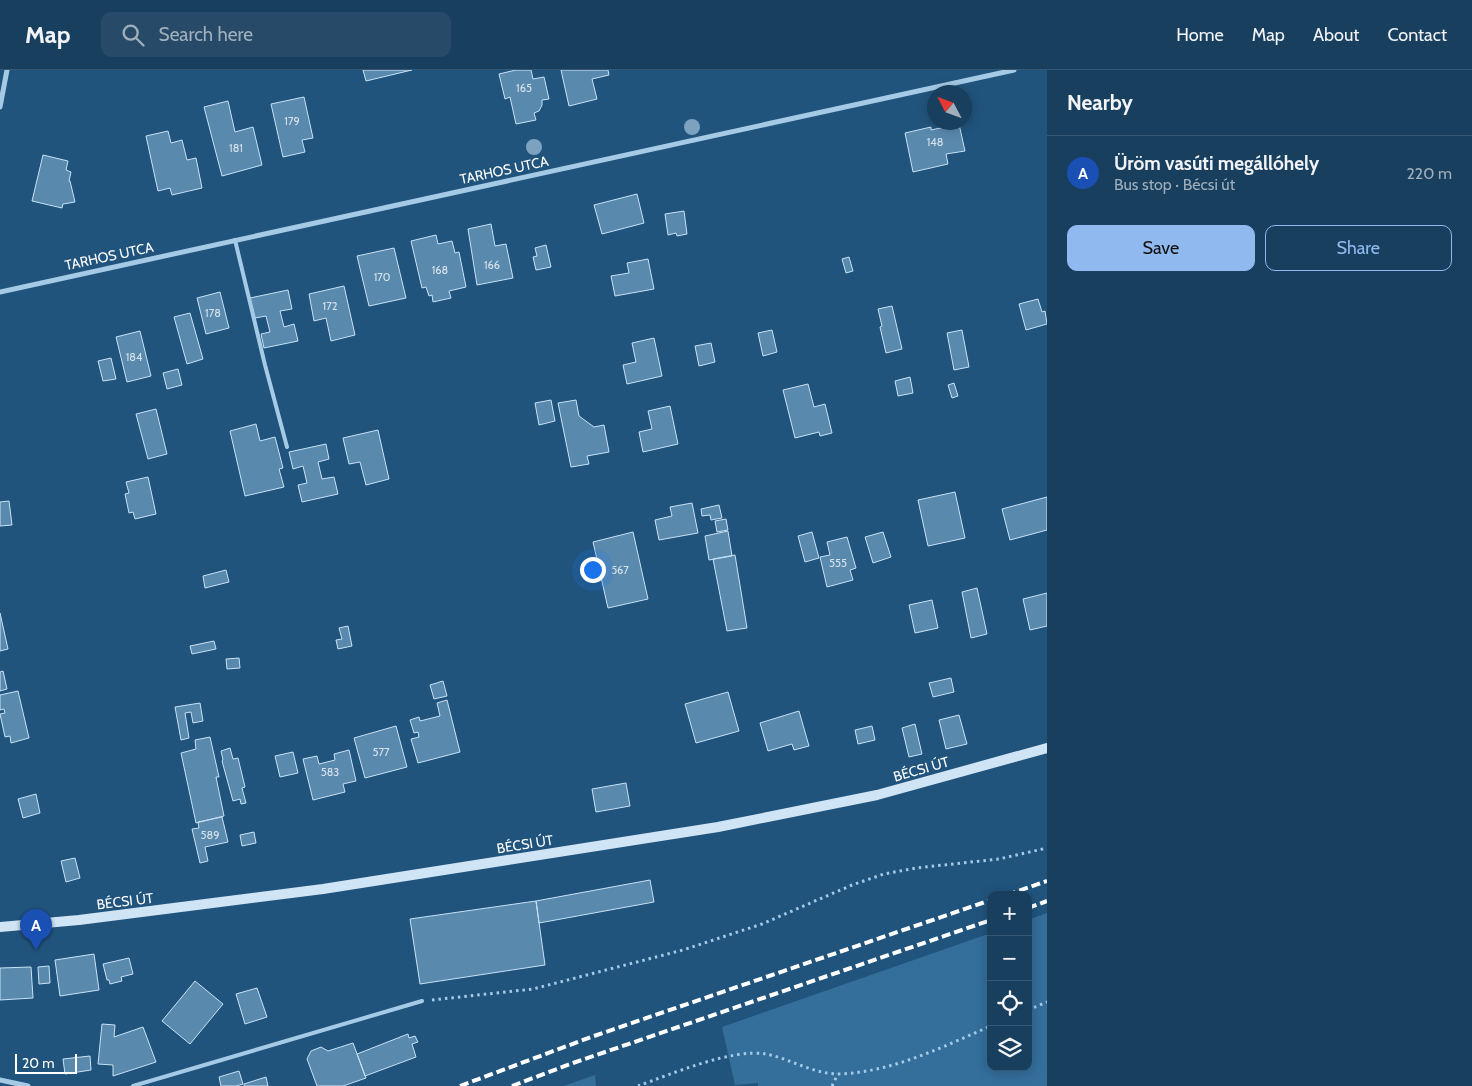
<!DOCTYPE html>
<html lang="en">
<head>
<meta charset="utf-8">
<style>
	body { margin:0; font-family:Cabin,sans-serif; background:#264a67; color:#f1f3f6 }
	.controls { position:absolute; right:15px; bottom:15px; display:grid; overflow:hidden; border-radius:10px; box-shadow:0 2px 12px #0003 }
	.controls button { width:45px; height:45px; display:grid; place-items:center; padding:0; border:0; border-bottom:1px solid #375873; background:#193f5e; color:#f1f3f6; font:25px sans-serif }
	.compass { position:absolute; left:927px; top:15px; width:45px; height:45px; border-radius:50%; background:#193f5e; box-shadow:0 2px 12px #0003; rotate:311deg }
	.scale { position:absolute; left:15px; bottom:12px; width:62px; box-sizing:border-box; padding-left:5px; border:2px solid #fff; border-top:0; font-size:14px; line-height:18px; white-space:nowrap; color:#fff; -webkit-text-stroke:4px #21547d; paint-order:stroke }
	.you { position:absolute; left:592px; top:499px; width:18px; height:18px; margin:-12px; border:4px solid #fff; border-radius:50%; background:#1a73e8; box-shadow:0 0 0 8px #1a73e833 }
	.badge { display:grid; place-items:center; width:32px; height:32px; border-radius:50%; background:#90b9f0; color:#fff; font-size:16px; font-weight:700 }
	.pin { position:absolute; translate:-50% -41px; filter:drop-shadow(0 1px 2px #0008) }
	.pin::after { content:''; position:absolute; top:26px; width:18px; height:15px; background:inherit; clip-path:polygon(0 0,100% 0,50% 100%) }
	.list { margin:0; padding:0; list-style:none }
	h2 { display:flex; justify-content:space-between; align-items:center; height:65px; margin:0; padding:0 20px; font-size:21px }
	h2 small { font-size:16px; font-weight:400; color:#9fafbc }
	.list li { display:grid; grid-template-columns:32px 1fr auto; gap:15px; align-items:center; box-sizing:border-box; height:75px; padding:0 20px; border-top:1px solid #375873 }
	.list b { display:block; font-size:19px; white-space:nowrap }
	.list p { margin:0; font-size:16px; white-space:nowrap; color:#9fafbc }
	.list em { font-size:16px; font-style:normal; color:#9fafbc }
	.actions { display:flex; gap:10px; padding:15px 20px }
	.actions a { flex:1; padding:11px 0; border:1px solid #90b9f0; border-radius:10px; text-align:center; font-size:18px; color:#90b9f0 }
	.actions .main { background:#90b9f0; color:#111 }
	.icon { flex:none; width:28px; height:28px; fill:none; stroke:currentColor; stroke-width:2; stroke-linecap:round; stroke-linejoin:round }
	.map { position:relative; flex:none; width:1047px; height:1016px; overflow:hidden }
	header { display:flex; align-items:center; gap:30px; box-sizing:border-box; height:70px; padding:0 25px; background:#193f5e; border-bottom:1px solid #375873 }
	header strong { font-size:24px }
	nav { display:flex; gap:28px; margin-inline-start:auto; font-size:18px }
	.search { width:350px; height:45px; background:#264a67; display:flex; align-items:center; gap:12px; box-sizing:border-box; padding:0 18px; border-radius:10px; color:#9fafbc; font-size:19px }
	main { display:flex }
	aside { flex:1; background:#193f5e }
	.map>svg:first-child { display:block }
	.green { fill:#346e9b }
	.building { fill:#5a89ae; stroke:#c8e2f5 }
	.lines { fill:none; stroke-linecap:round; stroke-linejoin:round }
	.path { stroke:#a5cae6; stroke-width:3; stroke-dasharray:2.5 4; stroke-linecap:butt }
	.lane { stroke:#a5cae6; stroke-width:4 }
	.street { stroke:#a5cae6; stroke-width:5 }
	.secondary { stroke:#cfe4f5; stroke-width:10 }
	.rail { stroke:#fff; stroke-width:4; stroke-dasharray:9 4; stroke-linecap:butt }
	.tree { fill:#7da2bf }
	.labels { text-anchor:middle; dominant-baseline:central; stroke-width:4.5; stroke-linejoin:round; paint-order:stroke }
	.number-label { font-size:11px; fill:#d6e2eb }
	.street-label { font-size:14px; fill:#fff; stroke:#21547d }
</style>
</head>
<body>
<header>
<strong>Map</strong>
<div class="search"><svg class="icon" aria-label="search" viewBox="0 0 24 24"><circle cx="10" cy="10" r="6"/><path d="M15 15l6 6"/></svg>Search here</div>
<nav><a>Home</a><a>Map</a><a>About</a><a>Contact</a></nav>
</header>
<main>
<div class="map">
<svg width="1047" height="1016" viewBox="0 0 1047 1016">
	<rect width="100%" height="100%" fill="#21547d"/>
	<path class="green" d="M1047,843v173h-289v-3l-23,2 -13,-58 269,-94v134h37v-147z
		M595,1005l1,11h-32z"/>
	<path class="building" d="M363,0h49l-46,11z
		M516,0h15l2,9 11,-2 5,22 -7,1v5l-3,6 -5,2 2,7 -20,4 -6,-27 -5,2 -6,-25z
		M561,0h47l1,5 -17,4 5,20 -28,7z
		M304,27l9,41 -11,2 3,12 -22,5 -12,-53z
		M228,31l7,31 18,-5 9,38 -40,11 -18,-69z
		M959,54l6,27 -19,3 2,10 -35,8 -8,-39 26,-6v3z
		M168,61l3,12 11,-3 5,20 9,-2 6,30 -30,7 -2,-7 -12,3 -12,-55z
		M43,85l25,6 -2,9 5,2 -2,9h1l5,21 -12,2 -1,4 -30,-7z
		M637,124l7,29 -42,11 -8,-29z
		M684,141l3,23 -10,2 -1,-3 -8,2 -3,-21z
		M491,154l4,22 11,-2 7,34 -36,7 -9,-56z
		M436,165l2,9 14,-3 3,12 4,-1 7,35 -17,4 2,7 -18,4 -1,-7 -3,1 -3,-9 -4,1 -11,-47z
		M546,175l5,22 -15,3 -3,-13 4,-1 -2,-8z
		M394,178l12,50 -37,8 -12,-50z
		M849,187l4,14 -7,2 -4,-14z
		M648,189l6,30 -39,7 -4,-20 18,-3 -2,-10z
		M344,216l11,49 -24,6 -5,-23 -12,3 -5,-27z
		M288,220l4,19 -12,2 4,16 10,-3 4,17 -34,7 -3,-14 9,-2 -4,-16 -11,2 -5,-20z
		M220,222l9,36 -23,6 -9,-36z
		M1038,229l4,13 3,-1 2,13 -21,6 -7,-26z
		M892,236l10,43 -16,4 -6,-26 2,-1 -4,-17z
		M190,243l13,46 -16,5 -13,-47z
		M772,260l5,22 -14,4 -5,-23z
		M962,260l7,37 -15,3 -7,-37z
		M140,261l11,45 -24,6 -11,-45z
		M654,268l8,38 -35,8 -4,-19 13,-3 -4,-19z
		M711,273l4,19 -16,4 -4,-20z
		M111,288l5,21 -13,2 -5,-20z
		M178,299l4,16 -15,4 -4,-16z
		M910,307l3,16 -15,3 -3,-15z
		M954,313l4,13 -6,2 -4,-13z
		M808,314l6,23 11,-3 7,29 -12,3 -1,-4 -24,6 -12,-48z
		M551,330l4,21 -16,4 -4,-22z
		M576,330l3,16 15,11 10,-2 5,27 -22,4 2,8 -18,3 -13,-64z
		M670,336l8,38 -35,8 -4,-20 13,-3 -4,-18z
		M156,339l11,45 -19,5 -12,-45z
		M256,354l4,17 15,-4 8,31 -4,1 5,18 -39,9 -15,-65z
		M378,360l11,49 -23,6 -6,-23 -11,2 -6,-26z
		M326,374l3,15 -11,3 4,17 12,-2 4,17 -36,8 -4,-17 9,-2 -4,-17 -10,3 -4,-17z
		M148,407l8,37 -21,5 -2,-7 -4,1 -4,-19 4,-1 -3,-11z
		M955,422l10,46 -37,8 -10,-46z
		M1047,427v33l-37,10 -8,-31z
		M9,431l3,24 -12,1v-24z
		M692,433l6,30 -39,7 -4,-20 17,-4 -2,-9z
		M719,435l3,13 -11,2 -1,-5 -8,1 -1,-7z
		M726,449l2,11 -11,2 -2,-11z
		M728,461l4,25 -23,4 -4,-24z
		M633,462l15,67 -40,9 -15,-66z
		M812,462l7,26 -14,4 -7,-26z
		M883,462l8,25 -18,6 -8,-26z
		M847,467l9,31 -6,2 3,10 -26,7 -7,-30 10,-2 -3,-13z
		M735,485l12,73 -20,3 -14,-72z
		M226,500l3,12 -24,6 -2,-12z
		M977,518l10,46 -16,4 -9,-46z
		M1047,523v33l-17,4 -7,-31z
		M932,530l6,28 -23,5 -6,-28z
		M0,543l8,36 -8,2z
		M348,556l4,20 -14,3 -2,-9 6,-1 -3,-11z
		M214,571l2,8 -24,5 -2,-8z
		M239,588l1,10 -13,1 -1,-10z
		M3,601l4,18 -7,2v-19z
		M951,608l3,14 -21,5 -4,-14z
		M443,611l4,15 -13,3 -4,-14z
		M18,621l11,47 -18,5 -1,-7 -5,1 -5,-23 5,-1 -1,-4 -4,1v-15z
		M728,622l11,39 -43,12 -11,-39z
		M447,630l13,52 -42,11 -7,-24 8,-2 -1,-5 -4,1 -4,-13 9,-3 1,4 20,-5 -3,-13z
		M200,633l3,18 -10,2 -2,-11 -6,1 4,25 -8,2 -6,-33z
		M799,641l10,35 -15,4 -2,-6 -24,7 -8,-28z
		M959,645l8,29 -21,5 -7,-29z
		M915,654l7,30 -13,3 -7,-29z
		M396,656l11,41 -42,11 -11,-40z
		M872,656l3,14 -17,4 -3,-14z
		M210,667l9,40h-3l8,39 -28,7 -15,-70 15,-4 -1,-9z
		M230,678l3,11 5,-1 7,29 -3,1 4,15 -5,1 -1,-5 -7,2 -11,-40 1,-1 -2,-9z
		M349,680l7,31 -13,3 2,8 -32,8 -10,-41 14,-3 2,8 16,-4 -1,-6z
		M293,682l5,21 -18,4 -5,-21z
		M626,713l4,23 -34,6 -4,-23z
		M36,724l4,19 -17,5 -5,-19z
		M222,747l6,25 -23,5 3,14 -8,2 -8,-34 7,-1 -1,-6z
		M254,762l2,11 -14,3 -2,-11z
		M75,788l5,20 -14,4 -5,-21z
		M650,810l4,22 -115,21 -3,-22z
		M536,831l9,64 -125,19 -10,-65z
		M94,884l5,36 -39,6 -5,-36z
		M129,888l4,16 -12,3 1,4 -12,3 -1,-4h-2l-4,-16z
		M49,896l1,17 -11,1 -1,-17z
		M31,897l2,31 -33,2v-32z
		M195,911l28,23 -33,40 -28,-23z
		M257,918l10,29 -22,7 -9,-30z
		M102,954l13,1 -1,12 29,-10 13,35 -43,14v-11l-15,-1z
		M408,964l1,4 6,-2 3,6 -6,2 4,13 -51,19 -8,-22z
		M353,973l13,35 -23,8h-26l-10,-27 4,-8 10,-4 7,4z
		M90,986l1,14 -26,4 -2,-15z
		M239,1001l4,13 -7,2h-15l-2,-9z
		M266,1007l2,9h-24v-2z"/>
	<g class="lines">
		<path class="path" d="M432,930l101,-11 150,-39 79,-26 90,-39 32,-11 32,-6 83,-9 48,-11
			M1028,940l19,-8
			M638,1016c33,-12 95,-38 128,-32 25,5 47,20 73,20 54,-2 103,-27 152,-48
			M832,1016l6,-12"/>
		<path class="lane" d="M235,170l30,125 22,82
			M133,1016l289,-85"/>
		<path class="street" d="M0,37l7,-37
			M0,222l1014,-222
			M0,1010l28,6"/>
		<path class="secondary" d="M0,857l79,-7 244,-31 395,-62 159,-32 170,-47"/>
		<path class="rail" d="M1007,825l40,-14
			M1028,838l19,-7
			M460,1016l131,-49 400,-137
			M512,1016l61,-23 418,-143"/>
	</g>
	<g class="tree">
		<circle cx="692" cy="57" r="8"/>
		<circle cx="534" cy="77" r="8"/>
	</g>
	<g class="labels">
		<g class="number-label">
			<text x="524" y="18">165</text>
			<text x="292" y="51">179</text>
			<text x="935" y="72">148</text>
			<text x="236" y="78">181</text>
			<text x="492" y="195">166</text>
			<text x="440" y="200">168</text>
			<text x="382" y="207">170</text>
			<text x="330" y="236">172</text>
			<text x="213" y="243">178</text>
			<text x="134" y="287">184</text>
			<text x="838" y="493">555</text>
			<text x="620" y="500">567</text>
			<text x="381" y="682">577</text>
			<text x="330" y="702">583</text>
			<text x="210" y="765">589</text>
		</g>
		<g class="street-label">
			<text transform="translate(504 100) rotate(-12)">TARHOS UTCA</text>
			<text transform="translate(109 186) rotate(-12)">TARHOS UTCA</text>
			<text transform="translate(921 699) rotate(-16)">BÉCSI ÚT</text>
			<text transform="translate(525 774) rotate(-9)">BÉCSI ÚT</text>
			<text transform="translate(125 831) rotate(-7)">BÉCSI ÚT</text>
		</g>
	</g>
</svg>
<div class="controls">
<button>+</button>
<button>−</button>
<button><svg class="icon" aria-label="locate" viewBox="0 0 24 24"><circle cx="12" cy="12" r="6"/><path d="M12 2v4M12 18v4M2 12h4M18 12h4"/></svg></button>
<button><svg class="icon" aria-label="layers" viewBox="0 0 24 24"><path d="M12 4l9 5-9 5-9-5zM3 14l9 5 9-5"/></svg></button>
</div>
<svg class="compass" viewBox="-18 -18 36 36"><path d="M0-13l5 13h-10z" fill="#e53935"/><path d="M0 13l5-13h-10z" fill="#9fafbc"/></svg>
<div class="scale">20 m</div>
<div class="you"></div>
<div class="pin badge" style="left:36px;top:880px;background:#1a4fb4">A</div>
</div>
<aside>
<h2>Nearby<small></small></h2>
<ul class="list">
<li><span class="badge" style="background:#1a4fb4">A</span><div><b>Üröm vasúti megállóhely</b><p>Bus stop · Bécsi út</p></div><em>220 m</em></li>
</ul>
<div class="actions"><a class="main">Save</a><a>Share</a></div>
</aside>
</main>
</body>
</html>
